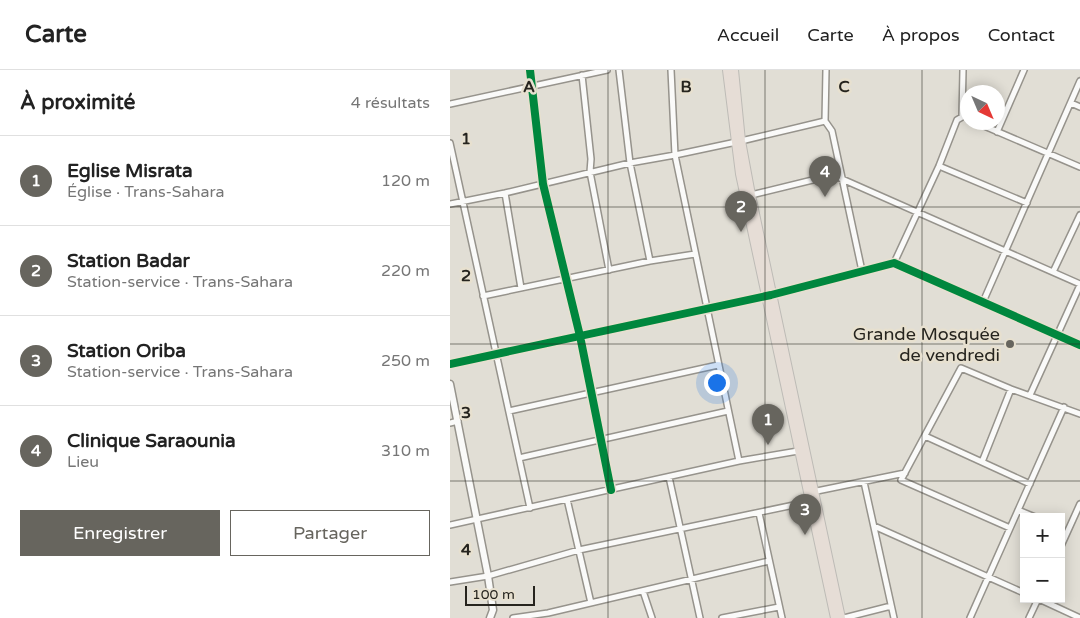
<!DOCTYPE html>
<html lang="fr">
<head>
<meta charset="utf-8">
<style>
	body { margin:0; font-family:"Varela Round",sans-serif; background:#f2f2f2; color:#222 }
	.controls { position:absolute; right:15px; bottom:15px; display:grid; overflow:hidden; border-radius:0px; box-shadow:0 2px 12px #0003 }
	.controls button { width:45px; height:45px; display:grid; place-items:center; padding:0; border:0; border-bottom:1px solid #e0e0e0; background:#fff; color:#222; font:25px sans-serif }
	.compass { position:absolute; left:510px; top:15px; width:45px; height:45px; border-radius:50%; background:#fff; box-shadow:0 2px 12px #0003; rotate:136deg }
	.scale { position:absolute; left:15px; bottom:12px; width:70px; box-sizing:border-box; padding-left:5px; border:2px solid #26241e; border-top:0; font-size:14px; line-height:18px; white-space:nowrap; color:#26241e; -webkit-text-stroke:4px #e7e0cf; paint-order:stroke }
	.you { position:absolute; left:266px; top:312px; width:18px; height:18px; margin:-12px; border:4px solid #fff; border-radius:50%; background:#1a73e8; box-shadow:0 0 0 8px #1a73e833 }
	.badge { display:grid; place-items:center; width:32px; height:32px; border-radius:50%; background:#67655e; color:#fff; font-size:16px; font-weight:700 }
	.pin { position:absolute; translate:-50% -41px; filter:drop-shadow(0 1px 2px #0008) }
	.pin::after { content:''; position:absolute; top:26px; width:18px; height:15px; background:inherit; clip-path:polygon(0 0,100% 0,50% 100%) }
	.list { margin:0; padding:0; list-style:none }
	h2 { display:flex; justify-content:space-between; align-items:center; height:65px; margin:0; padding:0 20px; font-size:21px }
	h2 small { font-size:16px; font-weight:400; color:#767676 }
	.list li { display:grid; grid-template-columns:32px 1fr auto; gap:15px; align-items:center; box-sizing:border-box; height:90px; padding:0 20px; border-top:1px solid #e0e0e0 }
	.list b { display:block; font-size:19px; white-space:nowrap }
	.list p { margin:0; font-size:16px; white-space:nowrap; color:#767676 }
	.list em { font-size:16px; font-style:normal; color:#767676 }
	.actions { display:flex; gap:10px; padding:15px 20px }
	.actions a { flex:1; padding:11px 0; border:1px solid #67655e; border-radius:0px; text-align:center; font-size:18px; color:#67655e }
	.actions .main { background:#67655e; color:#fff }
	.map { position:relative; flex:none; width:630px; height:548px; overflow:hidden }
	header { display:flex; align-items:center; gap:30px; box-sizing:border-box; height:70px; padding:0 25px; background:#fff; border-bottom:1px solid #e0e0e0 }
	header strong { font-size:24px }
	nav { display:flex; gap:28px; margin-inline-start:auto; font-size:18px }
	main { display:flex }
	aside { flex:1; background:#fff }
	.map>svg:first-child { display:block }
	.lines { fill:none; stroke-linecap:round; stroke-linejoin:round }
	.minor-casing { stroke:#96938c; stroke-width:8 }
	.tertiary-casing { stroke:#96938c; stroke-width:9 }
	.primary-casing { stroke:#bdbbb6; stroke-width:10 }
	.minor { stroke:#fafaf9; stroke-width:5 }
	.tertiary { stroke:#fafaf9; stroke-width:6 }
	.primary { stroke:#e6ddd6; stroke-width:8 }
	.cycleway-casing { stroke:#e7e0cf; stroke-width:11 }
	.cycleway { stroke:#00873e; stroke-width:8 }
	.grid { fill:none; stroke:#26241e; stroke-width:1; stroke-opacity:0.55 }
	.poi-dot { fill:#67655e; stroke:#e7e0cf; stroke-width:2 }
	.labels { text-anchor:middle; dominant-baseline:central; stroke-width:5; stroke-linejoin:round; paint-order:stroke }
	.poi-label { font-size:18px; fill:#26241e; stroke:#e7e0cf; text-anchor:end }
	.grid-label { font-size:16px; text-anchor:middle; font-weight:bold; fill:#26241e; stroke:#e7e0cf; stroke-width:5; stroke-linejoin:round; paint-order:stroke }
</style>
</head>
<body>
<header>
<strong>Carte</strong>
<nav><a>Accueil</a><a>Carte</a><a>À propos</a><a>Contact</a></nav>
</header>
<main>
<aside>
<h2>À proximité<small>4 résultats</small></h2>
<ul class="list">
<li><span class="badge">1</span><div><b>Eglise Misrata</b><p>Église · Trans-Sahara</p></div><em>120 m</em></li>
<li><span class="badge">2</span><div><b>Station Badar</b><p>Station-service · Trans-Sahara</p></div><em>220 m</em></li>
<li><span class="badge">3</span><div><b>Station Oriba</b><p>Station-service · Trans-Sahara</p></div><em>250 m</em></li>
<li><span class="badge">4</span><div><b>Clinique Saraounia</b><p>Lieu</p></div><em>310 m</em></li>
</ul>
<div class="actions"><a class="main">Enregistrer</a><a>Partager</a></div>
</aside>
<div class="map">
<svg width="630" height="548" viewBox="0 0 630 548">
	<rect width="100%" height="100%" fill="#e1ded5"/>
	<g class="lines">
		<g class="minor-casing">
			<path id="minor" d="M80,0l13,114 37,152 31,154
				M169,0l11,93 20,98
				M221,0l4,85 64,306
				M376,0l-1,51 7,10 30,140
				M132,5l9,84 -1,13 19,98
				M621,33l9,4
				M0,34l157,-34
				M525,52l105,45
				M547,62l27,-62
				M0,73l80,365
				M489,96l88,37
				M55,123l16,95
				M301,125l82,-20 247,109
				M0,134l55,-11 125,-30 45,-8 66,-14 84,-20
				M444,193l45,-97 18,-46 5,-3 1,-47
				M603,202l27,-57
				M33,226l167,-35 45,-7
				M533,232l97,-221
				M580,325l50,-110
				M59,341l209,-46
				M0,353l8,-2
				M475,366l105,48
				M69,388l209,-47
				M532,392l29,-73
				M219,407l31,141
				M414,412l30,136
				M362,422l93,-19
				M117,429l24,104
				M568,440l17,7
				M309,443l23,105
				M0,455l289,-64 59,-10
				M424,456l150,67
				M560,458l-109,-48 60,-112 50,21 69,25
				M611,476l19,-42
				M0,512l38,-6 91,-26 234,-49
				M193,521l9,27
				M589,529l41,19
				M63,548l35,-5 221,-52
				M272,548l57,-11
				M394,548l47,-12
				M520,548l94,-211
				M579,548l9,-19"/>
		</g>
		<g class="tertiary-casing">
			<path id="tertiary" d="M0,294l321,-69 123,-32 186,82
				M0,314l38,192 5,34 -3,8"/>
		</g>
		<g class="primary-casing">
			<path id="primary" d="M277,0l13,104 95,444
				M284,0l7,71 10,54 90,423"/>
		</g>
		<use href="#minor" class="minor"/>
		<use href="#tertiary" class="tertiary"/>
		<use href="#primary" class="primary"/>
		<g class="cycleway-casing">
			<path id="cycleway" d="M80,0l13,114 37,152 31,154
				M0,294l321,-69 123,-32 186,82"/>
		</g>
		<use href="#cycleway" class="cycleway"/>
	</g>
	<path class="grid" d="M158,0v548M315,0v548M472,0v548M0,137h630M0,274h630M0,411h630"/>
	<circle class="poi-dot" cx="560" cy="274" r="5"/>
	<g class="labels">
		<g class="poi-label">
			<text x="550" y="264">Grande Mosquée<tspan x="550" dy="21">de vendredi</tspan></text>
		</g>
	</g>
	<g class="grid-label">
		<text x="79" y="22">A</text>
		<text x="236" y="22">B</text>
		<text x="394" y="22">C</text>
		<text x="16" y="74">1</text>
		<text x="16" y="211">2</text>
		<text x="16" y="348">3</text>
		<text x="16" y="485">4</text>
	</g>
</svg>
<div class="controls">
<button>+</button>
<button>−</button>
</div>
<svg class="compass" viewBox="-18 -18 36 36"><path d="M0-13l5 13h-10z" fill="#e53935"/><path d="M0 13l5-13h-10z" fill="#767676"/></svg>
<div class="scale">100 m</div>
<div class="you"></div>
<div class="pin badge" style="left:318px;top:375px">1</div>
<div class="pin badge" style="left:291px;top:162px">2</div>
<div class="pin badge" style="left:355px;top:465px">3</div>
<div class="pin badge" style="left:375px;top:127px">4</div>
</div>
</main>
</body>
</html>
